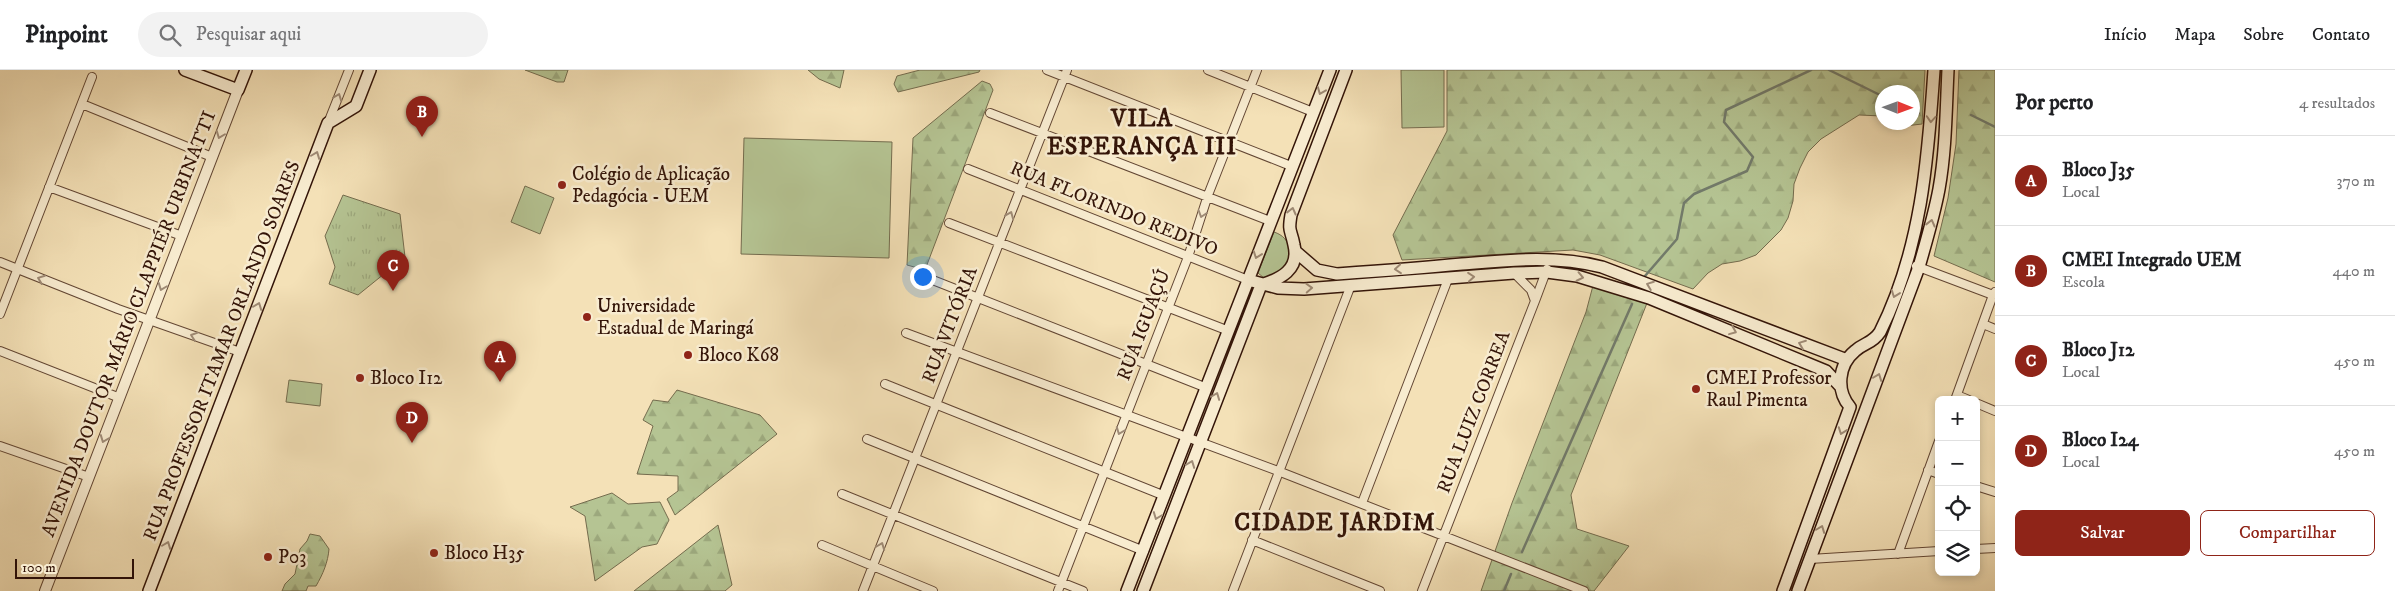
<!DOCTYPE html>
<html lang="pt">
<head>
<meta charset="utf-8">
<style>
	body { margin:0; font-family:"IM FELL DW Pica",serif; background:#f2f2f2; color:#202124 }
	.controls { position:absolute; right:15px; bottom:15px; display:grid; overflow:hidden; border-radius:8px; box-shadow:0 2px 8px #0003 }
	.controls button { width:45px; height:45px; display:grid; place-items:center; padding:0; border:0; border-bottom:1px solid #e0e0e0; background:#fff; color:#202124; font:25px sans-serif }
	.compass { position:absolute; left:1875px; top:15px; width:45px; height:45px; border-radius:50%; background:#fff; box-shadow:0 2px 8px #0003; rotate:91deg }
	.scale { position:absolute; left:15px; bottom:12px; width:119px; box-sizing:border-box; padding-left:5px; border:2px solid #331408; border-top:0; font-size:14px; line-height:18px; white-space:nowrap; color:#331408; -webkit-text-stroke:4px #f8ecd0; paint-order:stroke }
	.you { position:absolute; left:922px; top:206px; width:18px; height:18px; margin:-12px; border:4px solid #fff; border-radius:50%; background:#1a73e8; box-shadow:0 0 0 8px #1a73e833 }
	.badge { display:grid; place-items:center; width:32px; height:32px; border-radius:50%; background:#8f2418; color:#fff; font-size:16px; font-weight:700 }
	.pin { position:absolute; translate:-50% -41px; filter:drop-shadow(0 1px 2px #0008) }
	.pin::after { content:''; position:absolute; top:26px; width:18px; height:15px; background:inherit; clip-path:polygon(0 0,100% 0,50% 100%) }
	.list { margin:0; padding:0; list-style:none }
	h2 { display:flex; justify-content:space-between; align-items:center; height:65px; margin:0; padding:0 20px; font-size:21px }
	h2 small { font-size:16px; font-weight:400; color:#757577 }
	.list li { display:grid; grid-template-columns:32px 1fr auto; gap:15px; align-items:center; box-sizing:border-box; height:90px; padding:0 20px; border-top:1px solid #e0e0e0 }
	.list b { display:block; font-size:19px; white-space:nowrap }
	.list p { margin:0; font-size:16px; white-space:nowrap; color:#757577 }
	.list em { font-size:16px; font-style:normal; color:#757577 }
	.actions { display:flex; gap:10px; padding:15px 20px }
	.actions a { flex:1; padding:11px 0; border:1px solid #8f2418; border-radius:8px; text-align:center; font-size:18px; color:#8f2418 }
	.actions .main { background:#8f2418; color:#fff }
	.icon { flex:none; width:28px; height:28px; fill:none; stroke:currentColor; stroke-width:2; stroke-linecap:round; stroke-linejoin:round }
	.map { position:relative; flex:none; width:1995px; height:521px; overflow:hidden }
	header { display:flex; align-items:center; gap:30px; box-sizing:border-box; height:70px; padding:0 25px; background:#fff; border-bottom:1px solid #e0e0e0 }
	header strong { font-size:24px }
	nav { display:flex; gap:28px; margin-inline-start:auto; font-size:18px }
	.search { width:350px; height:45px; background:#f2f2f2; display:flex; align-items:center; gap:12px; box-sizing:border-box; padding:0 18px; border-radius:28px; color:#757577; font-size:19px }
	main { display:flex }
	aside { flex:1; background:#fff }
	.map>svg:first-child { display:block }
	.grass { fill:#b5c493; stroke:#746c4e }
	.forest { fill:url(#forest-firs); stroke:#746c4e }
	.park { fill:url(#park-tufts); stroke:#746c4e }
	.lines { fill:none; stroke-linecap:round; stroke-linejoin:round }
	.stream { stroke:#727a6a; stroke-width:2.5 }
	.minor-casing { stroke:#634734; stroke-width:10 }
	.tertiary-casing { stroke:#634734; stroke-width:12 }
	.secondary-casing { stroke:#331408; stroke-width:14 }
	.minor { stroke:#f8ecd0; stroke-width:8 }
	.tertiary { stroke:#f8ecd0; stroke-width:10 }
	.secondary { stroke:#f8ecd0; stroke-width:11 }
	.oneway { stroke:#9f8b76 }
	.poi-dot { fill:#8f2418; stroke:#f8ecd0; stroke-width:2 }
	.labels { text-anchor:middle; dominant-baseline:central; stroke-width:5; stroke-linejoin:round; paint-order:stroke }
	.poi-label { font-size:19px; fill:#331408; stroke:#f8ecd0; text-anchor:start }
	.street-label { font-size:19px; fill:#331408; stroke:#f8ecd0 }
	.district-label { font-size:24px; font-weight:bold; letter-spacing:1px; fill:#331408; stroke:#f8ecd0 }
</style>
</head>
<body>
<header>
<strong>Pinpoint</strong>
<div class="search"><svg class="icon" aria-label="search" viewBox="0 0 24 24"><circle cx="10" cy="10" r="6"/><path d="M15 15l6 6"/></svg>Pesquisar aqui</div>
<nav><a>Início</a><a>Mapa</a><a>Sobre</a><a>Contato</a></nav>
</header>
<main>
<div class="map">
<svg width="1995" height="521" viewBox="0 0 1995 521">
	<defs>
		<pattern id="forest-firs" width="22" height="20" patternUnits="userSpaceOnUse" patternTransform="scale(1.25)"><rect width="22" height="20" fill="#b5c493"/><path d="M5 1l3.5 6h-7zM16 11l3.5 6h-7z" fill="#9ca87d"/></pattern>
		<pattern id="park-tufts" width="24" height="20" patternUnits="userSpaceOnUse" patternTransform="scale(1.25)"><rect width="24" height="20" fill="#b5c493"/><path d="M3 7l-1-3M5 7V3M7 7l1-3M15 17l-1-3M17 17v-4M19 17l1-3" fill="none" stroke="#9ca87d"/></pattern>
	</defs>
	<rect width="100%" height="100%" fill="#f4e1b7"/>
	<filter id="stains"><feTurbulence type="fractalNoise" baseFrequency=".004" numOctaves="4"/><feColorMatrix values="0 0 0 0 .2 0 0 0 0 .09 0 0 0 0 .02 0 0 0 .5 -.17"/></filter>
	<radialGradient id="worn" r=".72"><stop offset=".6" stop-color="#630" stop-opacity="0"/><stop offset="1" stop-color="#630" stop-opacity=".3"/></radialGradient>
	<path class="grass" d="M1401,0h43v57l-42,1z
		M744,68l148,4 -3,116 -148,-4z
		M525,116l29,12 -14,36 -29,-12z
		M1274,162c18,6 18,22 11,38l-21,8 -6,-5z
		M289,310l33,4 -2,22 -34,-4z"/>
	<path class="forest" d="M525,0h43l-4,12h-7z
		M808,0h36l-4,18 -21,-9z
		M920,0h60l-1,2 -81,20 -4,-8 3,-8z
		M1447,0h478l-3,54 -17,2 -8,-3 15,-1v-30h-30v24l-23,-1 -38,24 -13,13 -8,16 -6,16 -1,17 -5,17 -7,12 -25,25 -16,6 -18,3 -14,9 -15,16 -93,-34 -27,-5 -171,10 -9,-25 54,-104z
		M1959,0h36v212l-61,-26 14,-58 8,-54z
		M982,11l8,3 3,6 -68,180 -18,-5 6,-127z
		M1595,208l54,20 -78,197 6,34 52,17 -35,45h-113l31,-88 74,-191z
		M677,320l83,25 17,19 -102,81 -8,-16 11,-8v-15l-41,-2 16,-48 -10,-6 10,-20 15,2z
		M612,423l16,11 32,-2 9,18 -12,24 -15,3 -47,34 -10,-65 -15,-9z
		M718,455l14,60 -7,6h-91z
		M310,464l10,2 9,13c-1,13 -6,25 -13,37h-8l-2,5h-24l3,-7 10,-10 5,-25 7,-8z"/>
	<path class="park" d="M343,125l57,19 5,43 -47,38 -29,-11 6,-17 -10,-31z"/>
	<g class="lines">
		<path class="stream" d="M1829,0l53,26
			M1912,40l7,3
			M1971,45l24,12
			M1645,206l32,-37 7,-36 10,-9 53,-23 6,-14 -29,-35 2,-12 85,-40
			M1522,482l110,-248
			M1504,521l7,-17"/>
		<g class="minor-casing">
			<path id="minor" d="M1047,0l244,96
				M1208,0l105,42
				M82,34l130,53
				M990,43l280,108
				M328,53l21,-53
				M968,99l280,111
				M49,117l133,49
				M949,153l280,108
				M0,192l118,47 122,43
				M1916,196l77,29 2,-3
				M1514,203l17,17 4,11 12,-32
				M925,207l282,111
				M0,244l92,-237
				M1983,254l12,5
				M906,263l372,138 306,120
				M0,281l120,47
				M885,314l280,112
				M1957,325l12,5
				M1955,330l38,-105
				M1976,333l19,8
				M867,369l277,112
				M0,376l89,31
				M1928,400l11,4
				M1976,416l19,6
				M842,424l241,97
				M1362,433l86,-224
				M1252,470l128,51
				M822,475l111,46
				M1976,479l19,-1
				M1898,484l41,-113
				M1810,489l129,-8
				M863,521l204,-521
				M1058,521l130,-334 20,-62 49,-125
				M1233,521l118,-306
				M1422,521l113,-290"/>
		</g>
		<g class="tertiary-casing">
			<path id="tertiary" d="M45,521l193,-501"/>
		</g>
		<g class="secondary-casing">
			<path id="secondary" d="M185,0l53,20 8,-20
				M1295,181l22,19 20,4c42,-3 83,-6 125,-10 48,-4 93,-9 140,3l245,93
				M1248,210l30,8 26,1 210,-16 33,-1 30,4 72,22 177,73 14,15
				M149,521l179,-468 28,-17 14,-36
				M1127,521l203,-521
				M1143,521l118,-306c19,-6 39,-15 33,-40 -3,-16 -6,-12 -3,-30l55,-145
				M1783,521l67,-184c-14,-16 -12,-42 5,-56 10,-9 17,-7 25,-19 41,-82 48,-172 54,-262
				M1798,521l121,-324c7,-25 15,-51 20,-78 7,-39 7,-79 9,-119"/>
		</g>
		<use href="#minor" class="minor"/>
		<use href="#tertiary" class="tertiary"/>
		<use href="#secondary" class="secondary"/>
	</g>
	<defs><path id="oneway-chevron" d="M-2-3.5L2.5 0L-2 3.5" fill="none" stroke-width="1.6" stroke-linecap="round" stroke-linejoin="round" transform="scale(1.25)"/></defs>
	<g class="oneway">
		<use href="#oneway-chevron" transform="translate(1321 21) rotate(112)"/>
		<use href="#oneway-chevron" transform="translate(338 27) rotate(-69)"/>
		<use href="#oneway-chevron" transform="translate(1931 49) rotate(94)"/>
		<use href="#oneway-chevron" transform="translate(220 65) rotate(111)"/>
		<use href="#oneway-chevron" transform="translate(316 85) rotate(-69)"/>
		<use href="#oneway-chevron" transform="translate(1292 141) rotate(-76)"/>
		<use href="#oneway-chevron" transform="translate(1202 144) rotate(108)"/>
		<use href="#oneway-chevron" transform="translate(1010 145) rotate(-68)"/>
		<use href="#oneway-chevron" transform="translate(1931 153) rotate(-76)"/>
		<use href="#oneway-chevron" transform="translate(1257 185) rotate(110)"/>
		<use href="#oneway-chevron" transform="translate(1398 199) rotate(175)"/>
		<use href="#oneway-chevron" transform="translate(1471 207) rotate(-5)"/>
		<use href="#oneway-chevron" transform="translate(1580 207) rotate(12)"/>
		<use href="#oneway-chevron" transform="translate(41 209) rotate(-159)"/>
		<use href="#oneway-chevron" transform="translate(1650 215) rotate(-159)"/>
		<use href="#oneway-chevron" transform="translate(162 217) rotate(111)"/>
		<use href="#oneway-chevron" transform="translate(1309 218) rotate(-3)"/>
		<use href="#oneway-chevron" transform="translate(1895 224) rotate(110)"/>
		<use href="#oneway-chevron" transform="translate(258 236) rotate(-69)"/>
		<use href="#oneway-chevron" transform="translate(1733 261) rotate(22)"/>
		<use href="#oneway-chevron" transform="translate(194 266) rotate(-161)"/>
		<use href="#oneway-chevron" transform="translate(1802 274) rotate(-159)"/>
		<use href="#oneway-chevron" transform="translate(1878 307) rotate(-69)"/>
		<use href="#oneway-chevron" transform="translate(1216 326) rotate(-69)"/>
		<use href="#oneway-chevron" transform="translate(1120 361) rotate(111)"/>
		<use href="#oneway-chevron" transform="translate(1842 361) rotate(110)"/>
		<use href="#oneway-chevron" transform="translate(104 369) rotate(111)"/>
		<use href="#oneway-chevron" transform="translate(1191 394) rotate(-69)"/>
		<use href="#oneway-chevron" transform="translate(1157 446) rotate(111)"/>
		<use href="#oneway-chevron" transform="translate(1821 459) rotate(-69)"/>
		<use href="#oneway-chevron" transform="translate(167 475) rotate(-69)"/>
		<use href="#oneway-chevron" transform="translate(881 476) rotate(-69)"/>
	</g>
	<g class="poi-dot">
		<circle cx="562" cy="115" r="5"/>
		<circle cx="587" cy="247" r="5"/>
		<circle cx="688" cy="285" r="5"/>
		<circle cx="360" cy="308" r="5"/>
		<circle cx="1696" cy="319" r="5"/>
		<circle cx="434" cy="483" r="5"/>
		<circle cx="268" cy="487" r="5"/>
	</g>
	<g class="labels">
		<g class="poi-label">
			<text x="572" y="104">Colégio de Aplicação<tspan x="572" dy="22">Pedagócia - UEM</tspan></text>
			<text x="597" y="236">Universidade<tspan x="597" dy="22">Estadual de Maringá</tspan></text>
			<text x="698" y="285">Bloco K68</text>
			<text x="370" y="308">Bloco I12</text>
			<text x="1706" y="308">CMEI Professor<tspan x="1706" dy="22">Raul Pimenta</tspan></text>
			<text x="444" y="483">Bloco H35</text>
			<text x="278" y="487">P03</text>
		</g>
		<g class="street-label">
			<text transform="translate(1114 139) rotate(22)">RUA FLORINDO REDIVO</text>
			<text transform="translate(129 254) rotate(-69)">AVENIDA DOUTOR MÁRIO CLAPPIÉR URBINATTI</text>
			<text transform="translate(950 255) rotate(-69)">RUA VITÓRIA</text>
			<text transform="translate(1144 255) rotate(-69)">RUA IGUAÇÚ</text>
			<text transform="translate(222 281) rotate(-69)">RUA PROFESSOR ITAMAR ORLANDO SOARES</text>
			<text transform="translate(1474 342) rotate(-69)">RUA LUIZ CORREA</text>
		</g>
		<g class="district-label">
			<text x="1142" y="49">VILA<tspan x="1142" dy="28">ESPERANÇA III</tspan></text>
			<text x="1335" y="453">CIDADE JARDIM</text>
		</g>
	</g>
	<rect width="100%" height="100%" filter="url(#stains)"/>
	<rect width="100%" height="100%" fill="url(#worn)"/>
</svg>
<div class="controls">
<button>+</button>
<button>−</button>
<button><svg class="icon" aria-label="locate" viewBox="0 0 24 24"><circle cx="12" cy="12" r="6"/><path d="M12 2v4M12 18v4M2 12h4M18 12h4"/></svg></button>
<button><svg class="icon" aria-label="layers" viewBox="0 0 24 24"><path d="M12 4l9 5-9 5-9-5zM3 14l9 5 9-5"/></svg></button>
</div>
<svg class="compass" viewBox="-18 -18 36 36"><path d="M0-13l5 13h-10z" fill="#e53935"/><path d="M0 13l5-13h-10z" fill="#757577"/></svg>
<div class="scale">100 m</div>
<div class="you"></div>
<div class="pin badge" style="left:500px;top:312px">A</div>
<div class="pin badge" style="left:422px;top:67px">B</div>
<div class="pin badge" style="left:393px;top:221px">C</div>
<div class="pin badge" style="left:412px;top:373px">D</div>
</div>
<aside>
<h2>Por perto<small>4 resultados</small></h2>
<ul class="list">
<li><span class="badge">A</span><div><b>Bloco J35</b><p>Local</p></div><em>370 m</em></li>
<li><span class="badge">B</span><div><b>CMEI Integrado UEM</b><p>Escola</p></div><em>440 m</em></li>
<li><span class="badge">C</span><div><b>Bloco J12</b><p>Local</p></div><em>450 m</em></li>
<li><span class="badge">D</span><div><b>Bloco I24</b><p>Local</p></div><em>450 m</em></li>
</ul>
<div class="actions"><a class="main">Salvar</a><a>Compartilhar</a></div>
</aside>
</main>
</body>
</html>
